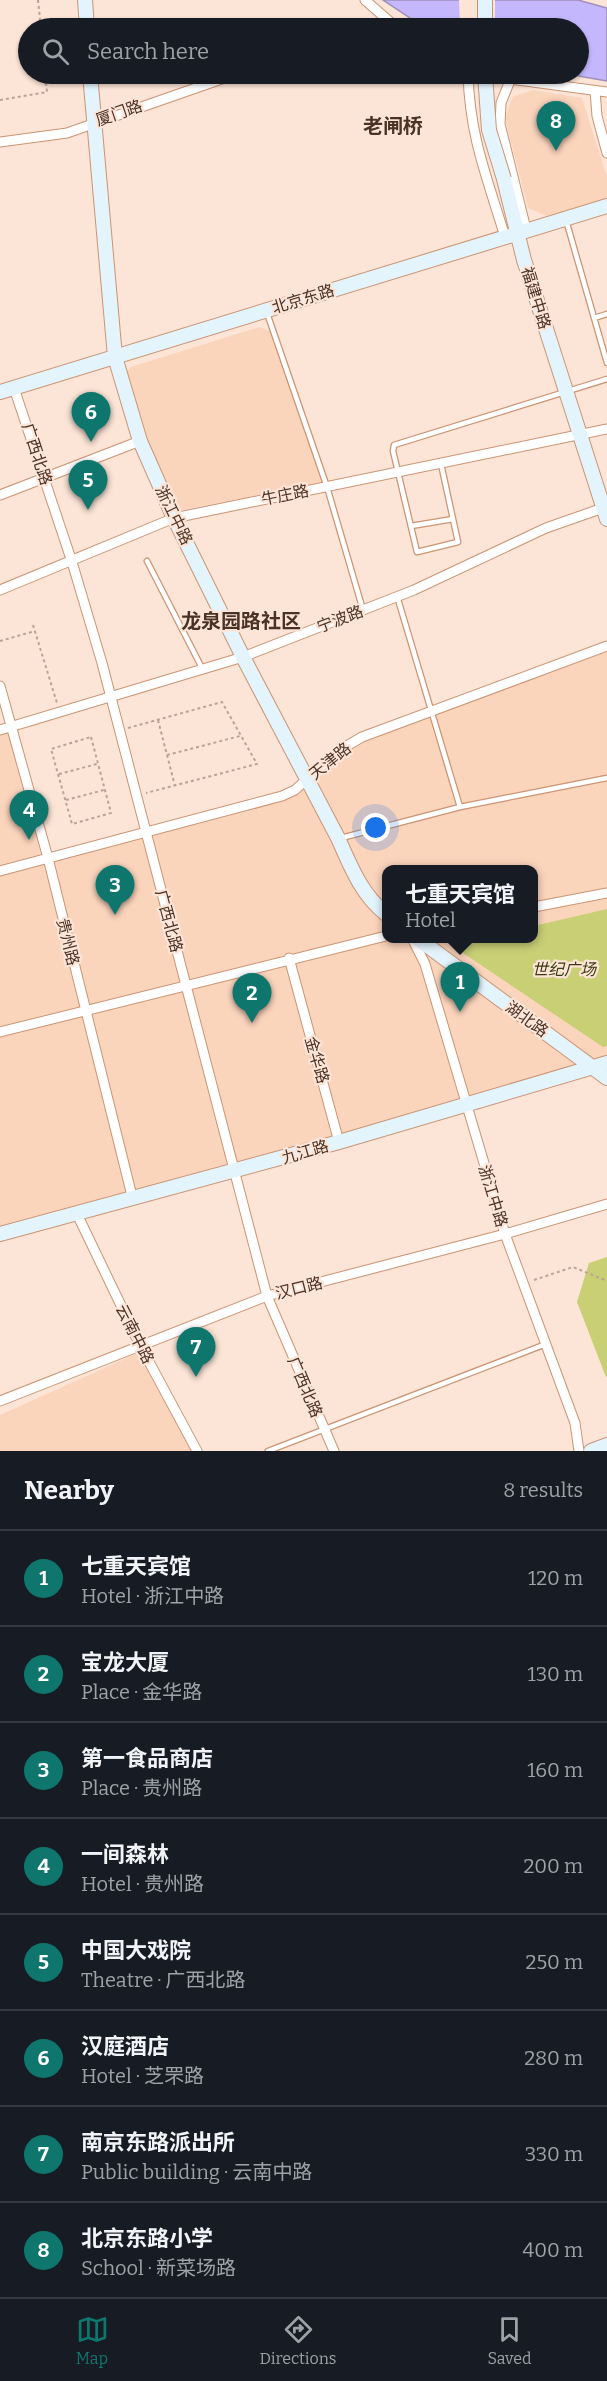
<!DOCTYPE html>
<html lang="en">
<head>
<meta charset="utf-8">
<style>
	body { margin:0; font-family:Bitter,"Noto Sans SC",serif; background:#20242c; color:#f1f3f6 }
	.you { position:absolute; left:376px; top:828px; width:21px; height:21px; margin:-15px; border:4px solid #fff; border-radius:50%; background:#1a73e8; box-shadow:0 0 0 9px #1a73e833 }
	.badge { display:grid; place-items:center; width:39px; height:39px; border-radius:50%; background:#0f766e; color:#fff; font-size:20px; font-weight:700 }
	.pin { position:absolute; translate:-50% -50px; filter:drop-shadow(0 2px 3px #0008) }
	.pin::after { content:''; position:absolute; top:32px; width:21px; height:18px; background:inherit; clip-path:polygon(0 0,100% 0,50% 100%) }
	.popup { position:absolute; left:382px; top:865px; width:156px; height:78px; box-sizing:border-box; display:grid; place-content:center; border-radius:12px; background:#171b24; filter:drop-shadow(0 2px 4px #0005); font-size:20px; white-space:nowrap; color:#9ea1a6 }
	.popup b { font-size:22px; color:#f1f3f6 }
	.popup::after { content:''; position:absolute; left:50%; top:100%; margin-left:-12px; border:12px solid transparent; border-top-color:#171b24 }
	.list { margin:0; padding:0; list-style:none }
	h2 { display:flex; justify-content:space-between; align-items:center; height:78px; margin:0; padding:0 24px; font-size:26px }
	h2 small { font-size:20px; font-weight:400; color:#9ea1a6 }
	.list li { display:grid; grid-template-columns:39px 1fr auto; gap:18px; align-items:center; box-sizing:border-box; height:96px; padding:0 24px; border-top:2px solid #363941 }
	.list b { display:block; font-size:22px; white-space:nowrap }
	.list p { margin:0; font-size:20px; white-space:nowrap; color:#9ea1a6 }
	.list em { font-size:20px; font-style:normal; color:#9ea1a6 }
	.icon { flex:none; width:33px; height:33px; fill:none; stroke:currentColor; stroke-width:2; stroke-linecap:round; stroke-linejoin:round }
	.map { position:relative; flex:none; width:607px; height:1451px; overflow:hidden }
	.search { position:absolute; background:#171b24; box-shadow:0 2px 4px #0004; left:18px; right:18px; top:18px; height:66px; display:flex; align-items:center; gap:15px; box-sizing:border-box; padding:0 21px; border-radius:33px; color:#9ea1a6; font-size:22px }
	.sheet { height:846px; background:#171b24 }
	nav { display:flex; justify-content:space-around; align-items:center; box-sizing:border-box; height:84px; border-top:2px solid #363941; background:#171b24; font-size:16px; color:#9ea1a6 }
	nav a { display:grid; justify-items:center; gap:3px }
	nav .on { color:#0f766e }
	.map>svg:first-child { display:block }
	.built { fill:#fbd4bc; fill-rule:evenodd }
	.green { fill:#c8cf75 }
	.water { fill:#c4b7fd; stroke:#9f8fbc; stroke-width:1.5 }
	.pier { fill:#fce4d6 }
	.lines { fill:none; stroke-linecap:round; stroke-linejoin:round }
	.lane-casing { stroke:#cb9473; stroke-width:7 }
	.street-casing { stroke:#cb9473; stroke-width:11 }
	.secondary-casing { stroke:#cb9473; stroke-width:16 }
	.path { stroke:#baa395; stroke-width:2; stroke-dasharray:3 3; stroke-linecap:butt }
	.lane { stroke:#fff; stroke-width:4.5 }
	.street { stroke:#fff; stroke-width:9 }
	.secondary { stroke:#e4f4fd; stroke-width:14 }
	.secondary-bridge-casing { stroke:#cb9473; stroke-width:16; stroke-linecap:butt }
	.secondary-bridge { stroke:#e4f4fd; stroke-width:14 }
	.labels { text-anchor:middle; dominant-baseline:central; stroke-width:4.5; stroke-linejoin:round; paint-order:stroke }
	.street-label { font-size:16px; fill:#4a3325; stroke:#fce4d6 }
	.park-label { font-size:16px; font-style:italic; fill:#393b12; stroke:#fce4d6 }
	.quarter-label { font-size:20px; font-weight:bold; fill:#4a3325; stroke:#fce4d6 }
</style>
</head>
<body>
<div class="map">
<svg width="607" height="1451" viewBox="0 0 607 1451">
	<rect width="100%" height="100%" fill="#fce4d6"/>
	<path class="built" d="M533,90l49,8 25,79v23l-60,16 -19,-8 -23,-90 8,-21z
		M259,327l13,5 52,150 -142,28 -5,-1 -32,-70 -19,-63 1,-4 4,-5z
		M607,646v417l-607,171v-504l12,-3 36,131 234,-62 80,-59zM386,870h148v68h-148z
		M138,1353l53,98h-191v-36z"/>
	<path class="green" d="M607,909v137l-4,1 -152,-102 27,-6 56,-1v-12z
		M607,1257v119l-1,1 -29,-75 12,-39z"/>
	<path class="water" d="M383,0h195l29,8v73l-40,-7h11v-46h-153z"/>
	<path class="pier" d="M459,0h36v28h-35z"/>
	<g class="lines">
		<g class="lane-casing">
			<path id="lane" d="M566,220l41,143
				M267,313l60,174 36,123
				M594,318l13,-4
				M441,464l17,78 -41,10 -24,-101 1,-6 213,-66
				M411,526l42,-7
				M147,561l55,107
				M397,596l63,211
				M341,838l119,-31 147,-29
				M268,1451l278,-107"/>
		</g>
		<g class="street-casing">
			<path id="street" d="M365,0l32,28
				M468,74c2,64 19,103 37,163
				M473,74l134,18
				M511,78l-10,25 -1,21 26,105
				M595,91l2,25 10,37
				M0,142l67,-9 169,-59
				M14,388l58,174 30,101 165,633 67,155
				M0,495l140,-54
				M0,590l174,-72 433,-89
				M0,686l48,172 85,342
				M0,730l243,-73 171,-67 132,-62 57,-20
				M0,871l282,-75 13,-6 43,-39 24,-14 245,-91
				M534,907l73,-14
				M412,938l13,26 80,270 70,189 4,28
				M289,958l50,184
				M0,1032l386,-96
				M77,1214l63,131 57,106
				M0,1401l267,-105 238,-62 102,-30"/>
		</g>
		<g class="secondary-casing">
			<path id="secondary" d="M85,0l2,28
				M485,0v28
				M90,74l25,283 25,84 34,77 69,139 95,181c13,29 23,56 48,76
				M504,179l20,81 83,259
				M0,392l607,-186
				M417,938l190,140
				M0,1234l339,-92 268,-79
				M591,1451l16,-6"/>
		</g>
		<path class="path" d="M38,0l3,28
			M0,100l47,-8 -2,-18
			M33,625l24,78
			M0,641l35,-10
			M158,720l17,66
			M128,728l94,-26 35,62 -111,29
			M91,737l20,76 -39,11 -21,-75z
			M167,755l73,-19
			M59,774l38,-10
			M66,800l38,-10
			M534,1280l39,-13 34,14"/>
		<use href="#lane" class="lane"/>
		<use href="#street" class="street"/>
		<use href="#secondary" class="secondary"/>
		<g class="secondary-bridge-casing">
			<path id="secondary-bridge" d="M485,74l4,56 15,49"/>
		</g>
		<use href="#secondary-bridge" class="secondary-bridge"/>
	</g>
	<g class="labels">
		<g class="street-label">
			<text transform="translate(119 113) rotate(-19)">厦门路</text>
			<text transform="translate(536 298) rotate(73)">福建中路</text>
			<text transform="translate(303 299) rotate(-17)">北京东路</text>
			<text transform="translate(37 454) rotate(72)">广西北路</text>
			<text transform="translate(285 495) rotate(-11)">牛庄路</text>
			<text transform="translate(174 515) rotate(64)">浙江中路</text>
			<text transform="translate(340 619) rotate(-21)">宁波路</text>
			<text transform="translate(330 761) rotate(-39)">天津路</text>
			<text transform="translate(169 921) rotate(75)">广西北路</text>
			<text transform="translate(68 942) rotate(76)">贵州路</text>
			<text transform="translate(527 1019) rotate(36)">湖北路</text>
			<text transform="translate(317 1060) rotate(74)">金华路</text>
			<text transform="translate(305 1152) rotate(-16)">九江路</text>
			<text transform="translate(493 1196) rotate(73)">浙江中路</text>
			<text transform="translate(299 1288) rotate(-14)">汉口路</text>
			<text transform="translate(135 1334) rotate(63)">云南中路</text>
			<text transform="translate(305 1387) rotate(67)">广西北路</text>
		</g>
		<g class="park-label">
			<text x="564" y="969">世纪广场</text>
		</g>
		<g class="quarter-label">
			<text x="393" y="126">老闸桥</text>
			<text x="241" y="621">龙泉园路社区</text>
		</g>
	</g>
</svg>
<div class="you"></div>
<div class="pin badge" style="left:460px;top:1012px">1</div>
<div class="popup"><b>七重天宾馆</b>Hotel</div>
<div class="pin badge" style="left:252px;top:1023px">2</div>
<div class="pin badge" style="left:115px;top:915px">3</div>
<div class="pin badge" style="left:29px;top:840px">4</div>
<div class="pin badge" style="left:88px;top:510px">5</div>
<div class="pin badge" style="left:91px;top:442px">6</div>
<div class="pin badge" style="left:196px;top:1377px">7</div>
<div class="pin badge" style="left:556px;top:151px">8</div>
<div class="search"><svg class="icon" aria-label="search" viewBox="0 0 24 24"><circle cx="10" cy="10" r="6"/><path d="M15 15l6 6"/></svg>Search here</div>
</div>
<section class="sheet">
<h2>Nearby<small>8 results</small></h2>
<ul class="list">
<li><span class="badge">1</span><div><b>七重天宾馆</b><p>Hotel · 浙江中路</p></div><em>120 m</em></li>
<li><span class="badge">2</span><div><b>宝龙大厦</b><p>Place · 金华路</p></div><em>130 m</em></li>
<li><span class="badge">3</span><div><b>第一食品商店</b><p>Place · 贵州路</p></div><em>160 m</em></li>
<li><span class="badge">4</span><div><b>一间森林</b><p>Hotel · 贵州路</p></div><em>200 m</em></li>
<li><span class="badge">5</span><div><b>中国大戏院</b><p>Theatre · 广西北路</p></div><em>250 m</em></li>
<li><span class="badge">6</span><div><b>汉庭酒店</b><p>Hotel · 芝罘路</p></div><em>280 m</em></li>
<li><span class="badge">7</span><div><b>南京东路派出所</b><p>Public building · 云南中路</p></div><em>330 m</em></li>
<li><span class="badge">8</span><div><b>北京东路小学</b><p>School · 新菜场路</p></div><em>400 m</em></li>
</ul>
</section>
<nav>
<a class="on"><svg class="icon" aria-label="map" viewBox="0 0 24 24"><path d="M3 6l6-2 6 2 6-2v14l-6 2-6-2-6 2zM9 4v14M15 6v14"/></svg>Map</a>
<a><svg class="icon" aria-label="directions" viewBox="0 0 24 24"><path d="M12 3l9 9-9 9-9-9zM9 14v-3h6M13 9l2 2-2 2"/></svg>Directions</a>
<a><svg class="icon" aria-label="saved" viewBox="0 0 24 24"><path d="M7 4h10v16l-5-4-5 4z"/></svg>Saved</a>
</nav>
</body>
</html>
